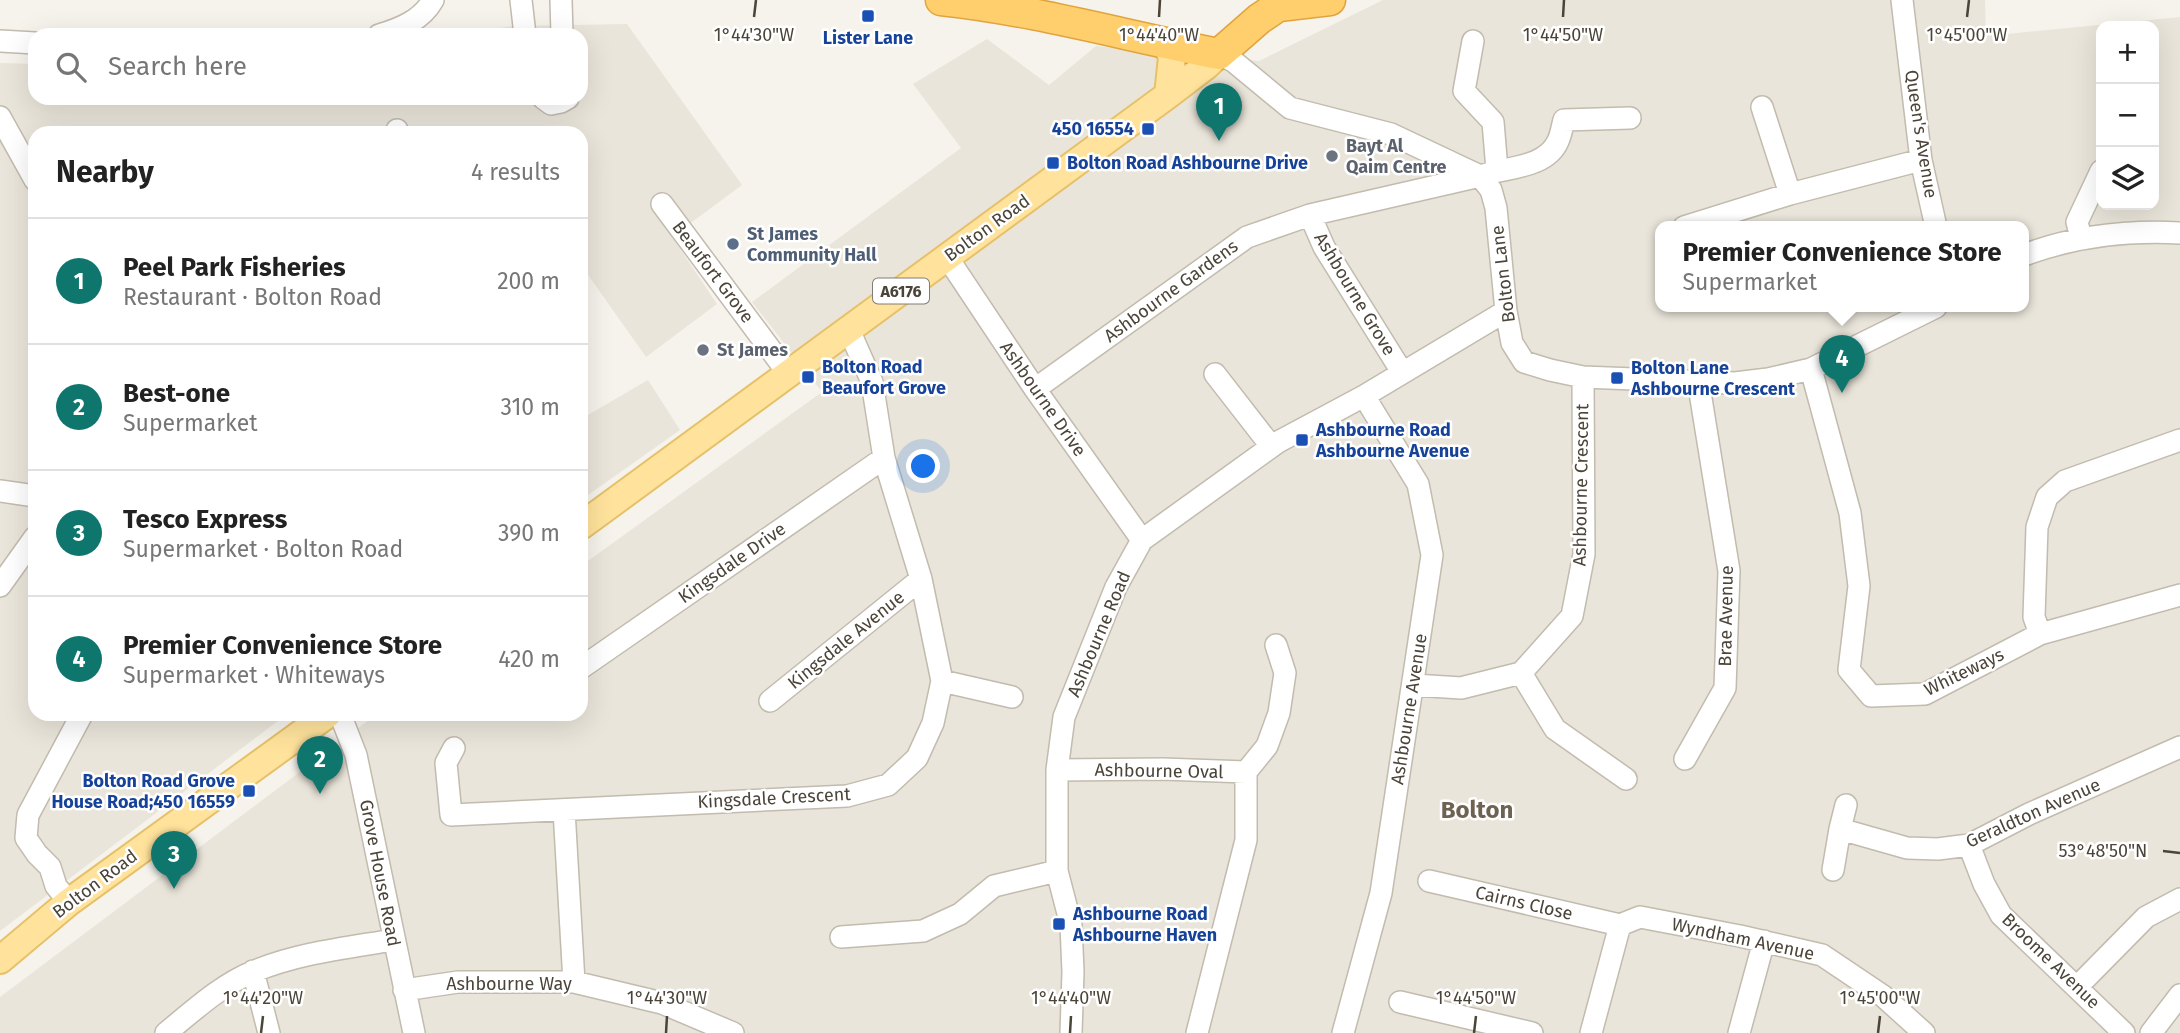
<!DOCTYPE html>
<html lang="en">
<head>
<meta charset="utf-8">
<style>
	body { margin:0; font-family:"Fira Sans",sans-serif; background:#f6f6f6; color:#222 }
	.controls { position:absolute; right:21px; top:21px; display:grid; overflow:hidden; border-radius:14px; box-shadow:0 7px 28px #0002 }
	.controls button { width:63px; height:63px; display:grid; place-items:center; padding:0; border:0; border-bottom:2px solid #e0e0e0; background:#fff; color:#222; font:35px sans-serif }
	.you { position:absolute; left:924px; top:467px; width:24px; height:24px; margin:-18px; border:5px solid #fff; border-radius:50%; background:#1a73e8; box-shadow:0 0 0 10px #1a73e833 }
	.badge { display:grid; place-items:center; width:46px; height:46px; border-radius:50%; background:#0f766e; color:#fff; font-size:23px; font-weight:700 }
	.pin { position:absolute; translate:-50% -58px; filter:drop-shadow(0 2px 4px #0008) }
	.pin::after { content:''; position:absolute; top:37px; width:24px; height:21px; background:inherit; clip-path:polygon(0 0,100% 0,50% 100%) }
	.popup { position:absolute; left:1655px; top:221px; width:374px; height:91px; box-sizing:border-box; display:grid; place-content:center; border-radius:14px; background:#fff; filter:drop-shadow(0 2px 5px #0005); font-size:23px; white-space:nowrap; color:#767676 }
	.popup b { font-size:26px; color:#222 }
	.popup::after { content:''; position:absolute; left:50%; top:100%; margin-left:-14px; border:14px solid transparent; border-top-color:#fff }
	.list { margin:0; padding:0; list-style:none }
	h2 { display:flex; justify-content:space-between; align-items:center; height:91px; margin:0; padding:0 28px; font-size:30px }
	h2 small { font-size:23px; font-weight:400; color:#767676 }
	.list li { display:grid; grid-template-columns:46px 1fr auto; gap:21px; align-items:center; box-sizing:border-box; height:126px; padding:0 28px; border-top:2px solid #e0e0e0 }
	.list b { display:block; font-size:26px; white-space:nowrap }
	.list p { margin:0; font-size:23px; white-space:nowrap; color:#767676 }
	.list em { font-size:23px; font-style:normal; color:#767676 }
	.icon { flex:none; width:38px; height:38px; fill:none; stroke:currentColor; stroke-width:2; stroke-linecap:round; stroke-linejoin:round }
	.map { position:relative; flex:none; width:2180px; height:1033px; overflow:hidden }
	.search { position:absolute; background:#fff; box-shadow:0 7px 28px #0002; left:28px; top:28px; width:560px; height:77px; display:flex; align-items:center; gap:18px; box-sizing:border-box; padding:0 24px; border-radius:21px; color:#767676; font-size:26px }
	.panel { position:absolute; background:#fff; box-shadow:0 7px 28px #0002; left:28px; top:126px; width:560px; height:595px; border-radius:21px }
	.map>svg:first-child { display:block }
	.residential { fill:#eae5da; fill-rule:evenodd }
	.lines { fill:none; stroke-linecap:round; stroke-linejoin:round }
	.minor-casing { stroke:#c2bbae; stroke-width:24 }
	.major-casing { stroke:#e6c16a; stroke-width:30 }
	.highway-casing { stroke:#e0a43c; stroke-width:33 }
	.minor { stroke:#fff; stroke-width:21 }
	.major { stroke:#ffe39c; stroke-width:26 }
	.highway { stroke:#ffcf6e; stroke-width:30 }
	.ticks { fill:none; stroke:#4b4439; stroke-width:2.5 }
	.transit-dot { fill:#1a4fb4; stroke:#fff; stroke-width:2.5 }
	.worship-dot { fill:#6b7280; stroke:#fff; stroke-width:2.5 }
	.service-dot { fill:#5c6f8a; stroke:#fff; stroke-width:2.5 }
	.labels { text-anchor:middle; dominant-baseline:central; stroke-width:5; stroke-linejoin:round; paint-order:stroke }
	.shield { fill:#fff; stroke:#817c74; stroke-width:2 }
	.shield-label { font-size:16px; font-weight:bold; fill:#4b4439 }
	.transit-label { font-size:18px; font-weight:bold; fill:#164399; stroke:#fff; text-anchor:start }
	.street-label { font-size:18px; fill:#4b4439; stroke:#fff }
	.worship-label { font-size:18px; font-weight:bold; fill:#5b616d; stroke:#fff; text-anchor:start }
	.service-label { font-size:18px; font-weight:bold; fill:#4e5e75; stroke:#fff; text-anchor:start }
	.district-label { font-size:24px; font-weight:bold; fill:#6e6250; stroke:#fff }
	.ticks-label { font-size:18px; text-anchor:middle; fill:#4b4439; stroke:#fff; stroke-width:5; stroke-linejoin:round; paint-order:stroke }
</style>
</head>
<body>
<div class="map">
<svg width="2180" height="1033" viewBox="0 0 2180 1033">
	<rect width="100%" height="100%" fill="#f6f3ec"/>
	<path class="residential" d="M1383,0h602l1,36 194,-19v1016h-2180v-36l377,-283h204v-148l241,-174 -70,-90 209,-154 -48,-64 74,-45 62,46 47,-39 163,15zM2101,26h53v179h-53zM1660,227h364v80h-364z
		M627,24l115,161 -70,52 45,67 -71,53 -65,-92v-132h-546v581h252l-287,217v-868l35,1v34h546v-63h-129l62,-9z
		M648,380l32,50 -99,70v-81z"/>
	<g class="lines">
		<g class="minor-casing">
			<path id="minor" d="M521,0l4,35
				M561,0l1,35
				M1902,0l19,160 15,67
				M379,35c21,-6 43,-15 54,-35
				M0,41l35,2
				M1473,41l-9,50 29,31 4,48
				M1219,54l14,7 57,47 101,26 89,42 11,14 5,18 10,103 6,32 12,19 26,8 33,7 152,6 33,-4 43,-10 125,-62
				M543,98l8,6 10,-2 7,-4
				M1762,107l28,87
				M0,117l35,63
				M397,130l1,3
				M662,204l126,169
				M1310,215l14,32 78,125
				M1684,227l106,-33 131,-34
				M2081,238l-4,-16 24,-51
				M2024,255c51,-19 101,-25 156,-22
				M947,257l88,132 107,151
				M1811,369l39,144 9,73 -10,84 22,26 54,-2 115,-60 140,-39
				M1215,374l56,72
				M1035,389l212,-152 63,-22 170,-39c24,-9 66,-7 78,-35 3,-6 4,-14 6,-21l66,-2
				M0,491l35,5
				M0,586l35,-49
				M2040,634l-6,-17 3,-90 10,-30 18,-16 115,-41
				M581,668l303,-210
				M1521,673l34,56 71,50
				M942,681l70,16
				M1414,685l47,3 60,-15 51,-57 12,-62 -1,-177
				M770,701l151,-122
				M340,714l16,41 58,278
				M454,748l-8,15 5,52 396,-19 41,-11 29,-27 16,-35 9,-42 -21,-102 -37,-121 -12,-76 -23,-52
				M1685,759l40,-71 4,-117 -31,-191
				M1057,770l106,-1 83,3v68l-49,193
				M1246,772l21,-26 12,-33 6,-40 -9,-28
				M564,810l10,172
				M1840,829l67,19 31,1 31,-4 60,-31 151,-67
				M1969,845l15,39 17,31 123,118
				M1833,870l7,-41 6,-24
				M1429,881l191,44
				M69,902l-13,-16 -6,-19 -13,-13 -11,-16 2,-23 54,-101
				M1620,925l20,-8 100,19 82,19 61,41 41,37
				M841,937l82,-6 37,-17 34,-28 63,-15
				M253,971l16,62
				M2077,987l69,-70 34,-18
				M404,990l54,-8h116l88,21 71,30
				M1400,1002l132,31
				M166,1033c27,-22 56,-49 89,-62 44,-18 91,-23 138,-31
				M1071,1033l2,-61 -2,-47 -14,-54v-101l7,-53 52,-130 26,-47 136,-98 86,-46 142,-85
				M1343,1033l38,-140 51,-338 -14,-71 -54,-88
				M1591,1033l29,-108
				M1739,1033l25,-92
				M2151,1033l29,-38"/>
		</g>
		<g class="major-casing">
			<path id="major" d="M1165,42l7,15 -4,38
				M581,526l587,-431 38,-29 13,-12
				M0,960l69,-58 259,-188"/>
		</g>
		<g class="highway-casing">
			<path id="highway" d="M941,0c94,10 185,36 278,54l40,-35 28,-19
				M1279,6l51,-6"/>
		</g>
		<use href="#minor" class="minor"/>
		<use href="#major" class="major"/>
		<use href="#highway" class="highway"/>
	</g>
	<path class="ticks" d="M754,17l2,-17M1159,17l1,-17M1563,17l1,-17M1967,17l2,-17M2163,851l17,2M261,1033l2,-17M666,1033l1,-17M1070,1033l1,-17M1474,1033l2,-17M1878,1033l2,-17"/>
	<g class="transit-dot">
		<rect x="861" y="9" width="14" height="14" rx="3.5"/>
		<rect x="1141" y="122" width="14" height="14" rx="3.5"/>
		<rect x="1046" y="156" width="14" height="14" rx="3.5"/>
		<rect x="801" y="370" width="14" height="14" rx="3.5"/>
		<rect x="1610" y="371" width="14" height="14" rx="3.5"/>
		<rect x="1295" y="433" width="14" height="14" rx="3.5"/>
		<rect x="242" y="784" width="14" height="14" rx="3.5"/>
		<rect x="1052" y="917" width="14" height="14" rx="3.5"/>
	</g>
	<g class="worship-dot">
		<circle cx="1332" cy="156" r="7"/>
		<circle cx="703" cy="350" r="7"/>
	</g>
	<circle class="service-dot" cx="733" cy="244" r="7"/>
	<g class="labels">
		<rect class="shield" x="873" y="278.5" width="56" height="25" rx="5"/>
		<g class="shield-label">
			<text x="901" y="291">A6176</text>
		</g>
		<g class="transit-label">
			<text x="868" y="38" text-anchor="middle">Lister Lane</text>
			<text x="1134" y="129" text-anchor="end">450 16554</text>
			<text x="1067" y="163">Bolton Road Ashbourne Drive</text>
			<text x="822" y="367">Bolton Road<tspan x="822" dy="21">Beaufort Grove</tspan></text>
			<text x="1631" y="368">Bolton Lane<tspan x="1631" dy="21">Ashbourne Crescent</tspan></text>
			<text x="1316" y="430">Ashbourne Road<tspan x="1316" dy="21">Ashbourne Avenue</tspan></text>
			<text x="235" y="781" text-anchor="end">Bolton Road Grove<tspan x="235" dy="21">House Road;450 16559</tspan></text>
			<text x="1073" y="914">Ashbourne Road<tspan x="1073" dy="21">Ashbourne Haven</tspan></text>
		</g>
		<g class="street-label">
			<text transform="translate(1921 134) rotate(81)">Queen's Avenue</text>
			<text transform="translate(987 228) rotate(-36)">Bolton Road</text>
			<text transform="translate(713 272) rotate(53)">Beaufort Grove</text>
			<text transform="translate(1503 274) rotate(-97)">Bolton Lane</text>
			<text transform="translate(1171 291) rotate(-36)">Ashbourne Gardens</text>
			<text transform="translate(1355 294) rotate(59)">Ashbourne Grove</text>
			<text transform="translate(1043 399) rotate(55)">Ashbourne Drive</text>
			<text transform="translate(1581 485) rotate(-89)">Ashbourne Crescent</text>
			<text transform="translate(732 563) rotate(-35)">Kingsdale Drive</text>
			<text transform="translate(1726 616) rotate(-89)">Brae Avenue</text>
			<text transform="translate(1099 634) rotate(-67)">Ashbourne Road</text>
			<text transform="translate(846 640) rotate(-39)">Kingsdale Avenue</text>
			<text transform="translate(1964 672) rotate(-26)">Whiteways</text>
			<text transform="translate(1409 709) rotate(-81)">Ashbourne Avenue</text>
			<text transform="translate(1159 771) rotate(1)">Ashbourne Oval</text>
			<text transform="translate(774 798) rotate(-3)">Kingsdale Crescent</text>
			<text transform="translate(2033 813) rotate(-24)">Geraldton Avenue</text>
			<text transform="translate(380 873) rotate(79)">Grove House Road</text>
			<text transform="translate(95 884) rotate(-37)">Bolton Road</text>
			<text transform="translate(1524 903) rotate(13)">Cairns Close</text>
			<text transform="translate(1743 939) rotate(12)">Wyndham Avenue</text>
			<text transform="translate(2051 961) rotate(44)">Broome Avenue</text>
			<text x="509" y="984">Ashbourne Way</text>
		</g>
		<g class="worship-label">
			<text x="1346" y="146">Bayt Al<tspan x="1346" dy="21">Qaim Centre</tspan></text>
			<text x="717" y="350">St James</text>
		</g>
		<g class="service-label">
			<text x="747" y="234">St James<tspan x="747" dy="21">Community Hall</tspan></text>
		</g>
		<g class="district-label">
			<text x="1477" y="810">Bolton</text>
		</g>
	</g>
	<g class="ticks-label">
		<text x="754" y="41">1°44'30"W</text>
		<text x="1159" y="41">1°44'40"W</text>
		<text x="1563" y="41">1°44'50"W</text>
		<text x="1967" y="41">1°45'00"W</text>
		<text x="2103" y="857">53°48'50"N</text>
		<text x="263" y="1004">1°44'20"W</text>
		<text x="667" y="1004">1°44'30"W</text>
		<text x="1071" y="1004">1°44'40"W</text>
		<text x="1476" y="1004">1°44'50"W</text>
		<text x="1880" y="1004">1°45'00"W</text>
	</g>
</svg>
<div class="controls">
<button>+</button>
<button>−</button>
<button><svg class="icon" aria-label="layers" viewBox="0 0 24 24"><path d="M12 4l9 5-9 5-9-5zM3 14l9 5 9-5"/></svg></button>
</div>
<div class="you"></div>
<div class="pin badge" style="left:1219px;top:141px">1</div>
<div class="pin badge" style="left:320px;top:794px">2</div>
<div class="pin badge" style="left:174px;top:889px">3</div>
<div class="pin badge" style="left:1842px;top:393px">4</div>
<div class="popup"><b>Premier Convenience Store</b>Supermarket</div>
<div class="search"><svg class="icon" aria-label="search" viewBox="0 0 24 24"><circle cx="10" cy="10" r="6"/><path d="M15 15l6 6"/></svg>Search here</div>
<section class="panel">
<h2>Nearby<small>4 results</small></h2>
<ul class="list">
<li><span class="badge">1</span><div><b>Peel Park Fisheries</b><p>Restaurant · Bolton Road</p></div><em>200 m</em></li>
<li><span class="badge">2</span><div><b>Best-one</b><p>Supermarket</p></div><em>310 m</em></li>
<li><span class="badge">3</span><div><b>Tesco Express</b><p>Supermarket · Bolton Road</p></div><em>390 m</em></li>
<li><span class="badge">4</span><div><b>Premier Convenience Store</b><p>Supermarket · Whiteways</p></div><em>420 m</em></li>
</ul>
</section>
</div>
</body>
</html>
